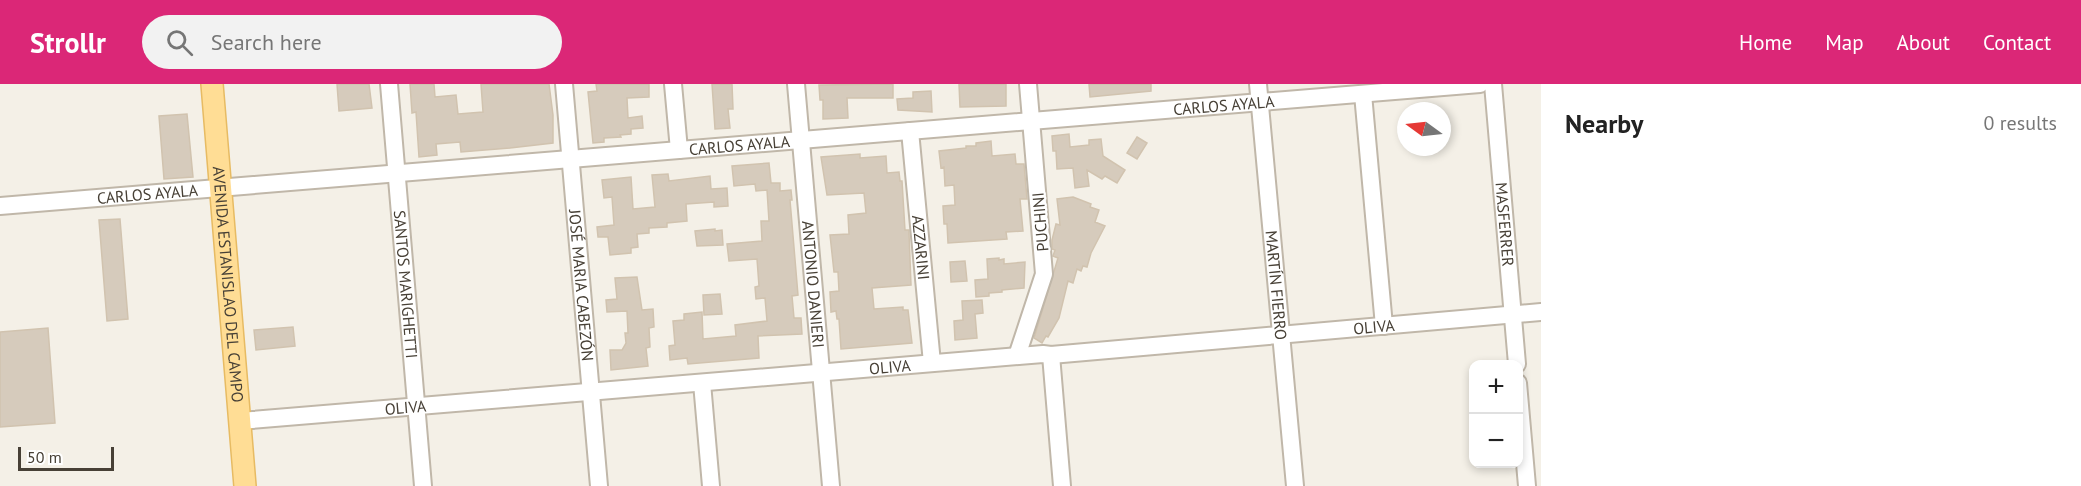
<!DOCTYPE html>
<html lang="en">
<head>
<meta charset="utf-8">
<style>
	body { margin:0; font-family:"PT Sans",sans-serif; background:#f2f2f2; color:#222 }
	.controls { position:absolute; right:18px; bottom:18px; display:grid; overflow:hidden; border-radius:12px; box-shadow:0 3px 9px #0003 }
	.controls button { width:54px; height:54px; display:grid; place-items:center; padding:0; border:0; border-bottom:2px solid #e0e0e0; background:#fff; color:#222; font:30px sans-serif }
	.compass { position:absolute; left:1397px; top:18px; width:54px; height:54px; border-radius:50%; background:#fff; box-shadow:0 3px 9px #0003; rotate:285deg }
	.scale { position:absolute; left:18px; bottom:15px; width:96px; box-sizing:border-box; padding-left:6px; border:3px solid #474036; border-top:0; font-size:16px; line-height:21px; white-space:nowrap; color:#474036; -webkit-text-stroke:4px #fff; paint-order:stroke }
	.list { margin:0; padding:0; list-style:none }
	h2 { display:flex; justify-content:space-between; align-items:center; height:78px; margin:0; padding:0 24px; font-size:26px }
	h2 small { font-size:20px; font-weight:400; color:#767676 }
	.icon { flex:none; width:33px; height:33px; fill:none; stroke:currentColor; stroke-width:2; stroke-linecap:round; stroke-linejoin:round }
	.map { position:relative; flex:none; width:1541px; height:402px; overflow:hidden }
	header { display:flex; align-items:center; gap:36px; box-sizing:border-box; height:84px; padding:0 30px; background:#db2777; color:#fff }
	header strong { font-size:28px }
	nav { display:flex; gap:33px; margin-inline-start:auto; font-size:21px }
	.search { width:420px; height:54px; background:#f2f2f2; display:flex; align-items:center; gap:15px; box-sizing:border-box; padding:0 21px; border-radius:33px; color:#767676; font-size:22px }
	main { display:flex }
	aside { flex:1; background:#fff }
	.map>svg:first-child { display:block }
	.building { fill:#d6cbbc; stroke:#d1c3af; stroke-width:1.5 }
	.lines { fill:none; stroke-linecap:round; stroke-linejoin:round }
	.minor-casing { stroke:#c0b7a9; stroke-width:20 }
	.major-casing { stroke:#e7bb63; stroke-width:24 }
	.minor { stroke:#fff; stroke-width:16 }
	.major { stroke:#ffdd95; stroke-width:21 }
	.labels { text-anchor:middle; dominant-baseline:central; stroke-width:4.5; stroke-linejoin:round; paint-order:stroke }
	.street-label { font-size:16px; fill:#474036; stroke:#fff }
</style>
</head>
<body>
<header>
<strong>Strollr</strong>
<div class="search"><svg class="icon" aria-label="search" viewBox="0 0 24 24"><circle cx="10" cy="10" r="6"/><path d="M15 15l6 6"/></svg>Search here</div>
<nav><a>Home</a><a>Map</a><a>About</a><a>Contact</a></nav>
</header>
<main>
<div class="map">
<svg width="1541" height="402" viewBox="0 0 1541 402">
	<rect width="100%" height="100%" fill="#f4f0e7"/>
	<path class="building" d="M337,0h32l3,24 -33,3z
		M410,0h24l1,13 21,-2 2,19 25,-2 -2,-28h68l4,31v28l-43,5 -49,4 -1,-10 -24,2 1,11 -18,2 -3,-45 -4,1z
		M596,0h53v13l-22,1 1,20 14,-2 1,12 -12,1v5l-11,1 1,2 -17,1v4l-11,1 -5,-51 9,-1z
		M712,0h20l1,25h-5l2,19 -15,1z
		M893,0v14h-46l1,20 -25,1v-19h-3l-1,-15z
		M959,0h47v22l-46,1z
		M1089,0h62v7l-61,6z
		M931,7l1,21 -34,-2 -1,-11 16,-1v-6z
		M187,30l6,63 -29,2 -5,-63z
		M1069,50l1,13 19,-2v-5l12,-1 2,17 22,14 -8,13 -12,-7 -3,3 -15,-9 2,16 -14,2 -2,-20 -16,1 -1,-18h-3l-1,-15z
		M1137,53l10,6 -10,16 -10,-6z
		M991,57l1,15 23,-2 1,10h8l3,35h-7l3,32 -17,1 1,7 -59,4 -1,-19h-3l-1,-18 12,-1 -1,-20 -9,1 -1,-19 -3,1 -2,-17 27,-3v-2h10v-3z
		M860,70v4l26,-2 1,17 12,-1 1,9h2l3,49h4v3l2,52 -39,3 2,21 29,-2v3h5l4,33 -71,6 -2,-30h-2l-1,-8 -5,1 -1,-20 9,-1 -1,-19h-4l-4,-37 19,-1 -1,-19 18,-2 -2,-20 -37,2 -6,-38z
		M769,79l2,20h9v8l11,-1 1,10h-2l8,95 -6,1 2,22h7l1,16 -44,2 1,22 -71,6 -1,-6 -17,2 -1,-14 6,-1 -2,-24 11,-1v-6l18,-2 1,27 33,-3 -1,-11 32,-4 -2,-23 -9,1 -1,-12 4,-1 -2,-27 -28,2 -2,-17 35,-3 -1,-20h8l-2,-31 -11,1 -1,-7 -21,2 -2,-20z
		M668,90l1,7 41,-5 1,13 16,-1 1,18 -14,1v-5l-28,2 1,17 -20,2v4l-18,1v5l-12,1 1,13 -7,1v5l-21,2 -2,-18h-10l-1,-10 17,-2 -2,-28 -8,1 -2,-18 29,-3 2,32 22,-2 -3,-32z
		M1073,113l18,7 -1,3 9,3 -4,12 10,4 -14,27 -4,14 -4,-1 -2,5 -4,-2 -4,14 -5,-2 -9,37 -11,19 -2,-1 -4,7 -8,-5 24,-80 -5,-2 2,-6 -3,-1v-9l4,-16 4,1 -3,-26z
		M120,135l8,100 -21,2 -8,-101z
		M715,145v2l7,-1 1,15 -26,1 -2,-15z
		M999,174v2l5,-1v5l21,-2 -1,26 -22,2v2l-13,1v3l-13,1 -1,-17 13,-1 -1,-20z
		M965,177l2,20 -16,1 -1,-20z
		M637,193l5,33 11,-1 1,18 -5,1 1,19 -4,1 2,18 -37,4 -1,-20h12l4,-7 -1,-10h3l-1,-22 -20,1 -1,-12 11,-1 -2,-21z
		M720,210l2,20 -18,1 -1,-20z
		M982,216l1,13 -8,1 2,24 -22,2 -1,-19 9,-1 -1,-19z
		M293,243l2,19 -39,4 -2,-20z
		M48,244l7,95 -55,4v-95z"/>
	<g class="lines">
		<g class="minor-casing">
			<g id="minor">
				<path id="s1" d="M389,0l34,402"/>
				<path id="s2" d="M564,0l35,402"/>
				<path d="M673,0l6,66"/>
				<path id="s3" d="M796,0l35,402"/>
				<path id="s4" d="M1258,0l37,402"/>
				<path id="s5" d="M1493,0l24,280"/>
				<path d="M1363,10l21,232"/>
				<path id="s6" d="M910,47l22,232"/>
				<path id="s7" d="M0,122l1480,-122"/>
				<path d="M1051,271l11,131"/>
				<path d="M1017,272l27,-82 -16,-190"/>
				<path d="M702,299l9,103"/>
				<path d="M1518,299l9,103"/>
				<path id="s8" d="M240,337l803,-67 8,1 490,-43"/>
			</g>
		</g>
		<g class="major-casing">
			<g id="major">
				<path id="s9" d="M212,0l33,402"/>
			</g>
		</g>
		<use href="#minor" class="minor"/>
		<use href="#major" class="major"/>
	</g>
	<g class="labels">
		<g class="street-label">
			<text stroke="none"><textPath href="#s7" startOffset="1228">CARLOS AYALA</textPath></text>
			<text stroke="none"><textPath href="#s7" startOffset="742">CARLOS AYALA</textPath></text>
			<text stroke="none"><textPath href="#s7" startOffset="148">CARLOS AYALA</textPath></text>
			<text transform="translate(1040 138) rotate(-95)">PUCHINI</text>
			<text stroke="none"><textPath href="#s5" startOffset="141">MASFERRER</textPath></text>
			<text stroke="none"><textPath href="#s6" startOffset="117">AZZARINI</textPath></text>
			<text stroke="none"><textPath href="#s9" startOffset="201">AVENIDA ESTANISLAO DEL CAMPO</textPath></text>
			<text stroke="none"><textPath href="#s1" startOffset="201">SANTOS MARIGHETTI</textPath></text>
			<text stroke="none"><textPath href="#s2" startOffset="202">JOSÉ MARIA CABEZÓN</textPath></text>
			<text stroke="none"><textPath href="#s3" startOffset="201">ANTONIO DANIERI</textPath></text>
			<text stroke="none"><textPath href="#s4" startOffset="202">MARTÍN FIERRO</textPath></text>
			<text stroke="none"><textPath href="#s8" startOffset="1138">OLIVA</textPath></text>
			<text stroke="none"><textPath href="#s8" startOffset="652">OLIVA</textPath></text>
			<text stroke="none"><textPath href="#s8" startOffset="166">OLIVA</textPath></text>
		</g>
	</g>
</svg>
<div class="controls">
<button>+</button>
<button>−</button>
</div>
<svg class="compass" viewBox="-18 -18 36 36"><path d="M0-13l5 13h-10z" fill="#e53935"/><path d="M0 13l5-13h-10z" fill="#767676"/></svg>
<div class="scale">50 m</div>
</div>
<aside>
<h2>Nearby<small>0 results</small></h2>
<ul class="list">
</ul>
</aside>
</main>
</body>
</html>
